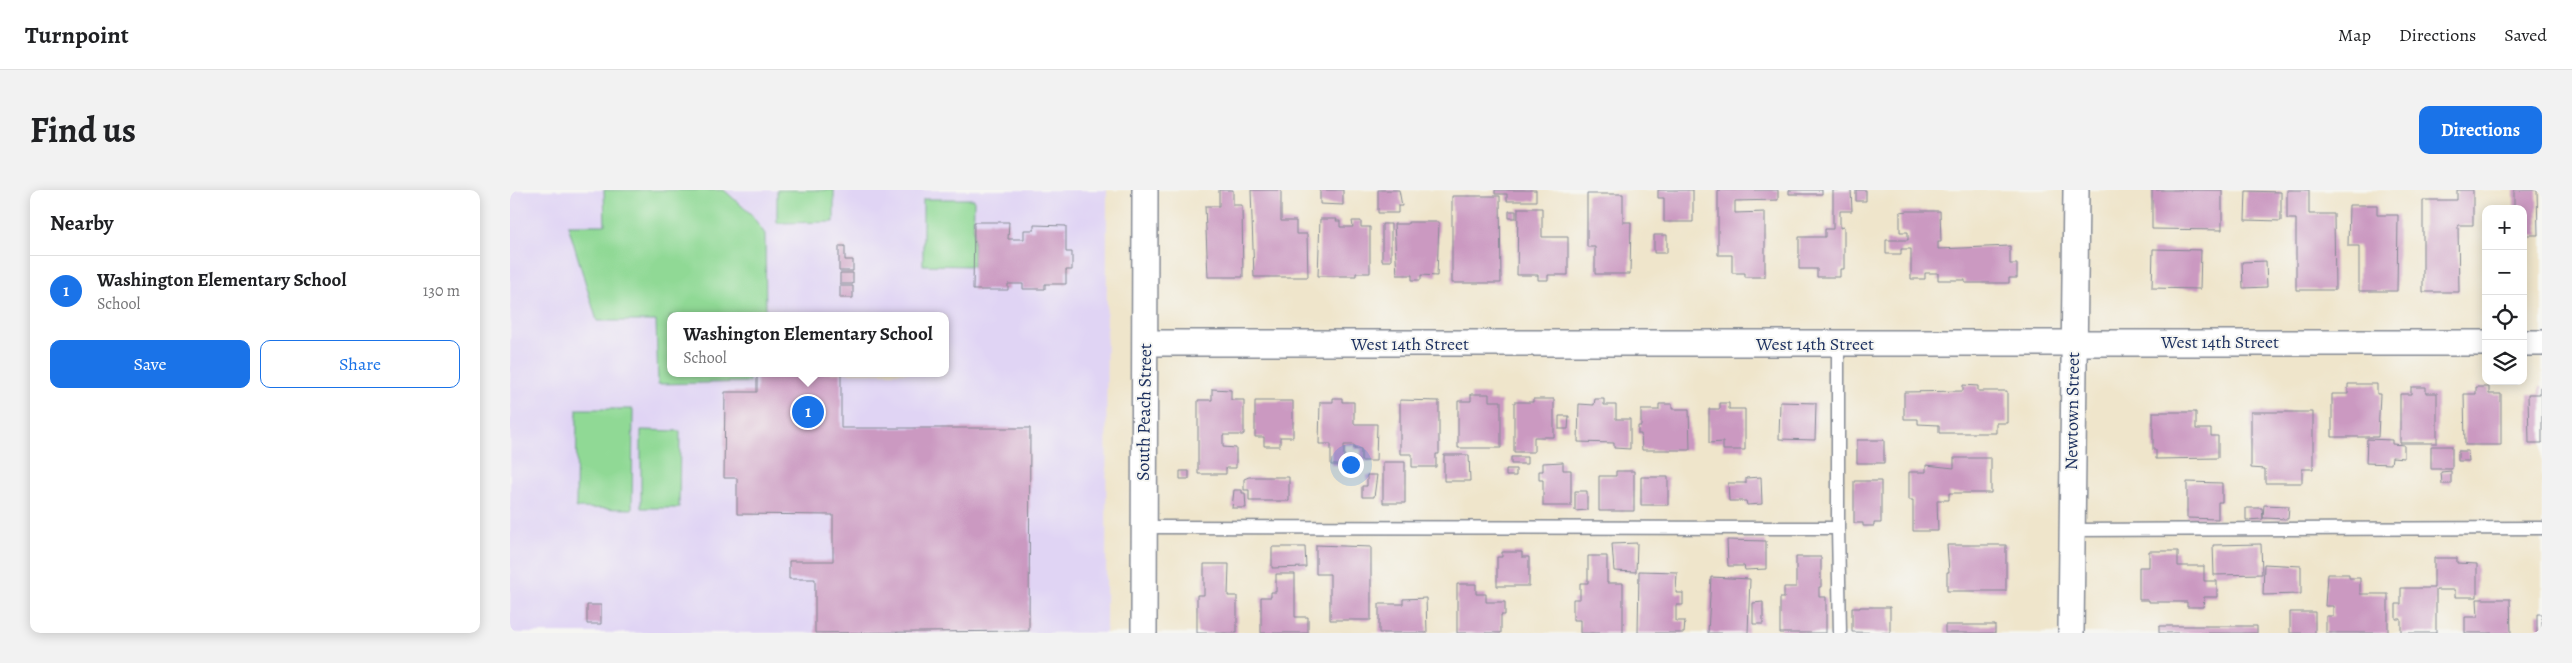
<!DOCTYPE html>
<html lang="en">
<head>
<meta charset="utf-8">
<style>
	body { margin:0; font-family:Alegreya,serif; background:#f2f2f2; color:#202124 }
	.controls { position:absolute; right:15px; top:15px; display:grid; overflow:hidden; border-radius:10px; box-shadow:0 2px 12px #0003 }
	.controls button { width:45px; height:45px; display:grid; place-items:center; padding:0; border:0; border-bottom:1px solid #e0e0e0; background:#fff; color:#202124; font:25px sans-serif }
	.you { position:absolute; left:840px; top:274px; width:18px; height:18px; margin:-12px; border:4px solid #fff; border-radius:50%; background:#1a73e8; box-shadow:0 0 0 8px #1a73e833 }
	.badge { display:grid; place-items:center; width:32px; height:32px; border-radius:50%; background:#1a73e8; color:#fff; font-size:16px; font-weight:700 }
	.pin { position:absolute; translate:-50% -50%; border:2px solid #fff; box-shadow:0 1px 5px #0006 }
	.popup { position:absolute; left:157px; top:122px; width:282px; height:65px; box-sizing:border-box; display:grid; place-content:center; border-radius:10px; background:#fff; filter:drop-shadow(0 1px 4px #0005); font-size:16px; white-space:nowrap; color:#757577 }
	.popup b { font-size:19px; color:#202124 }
	.popup::after { content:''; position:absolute; left:50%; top:100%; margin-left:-10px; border:10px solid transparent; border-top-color:#fff }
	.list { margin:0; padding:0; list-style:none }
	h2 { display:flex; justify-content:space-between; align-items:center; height:65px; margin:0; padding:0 20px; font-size:21px }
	h2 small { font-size:16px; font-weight:400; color:#757577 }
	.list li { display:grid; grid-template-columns:32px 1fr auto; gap:15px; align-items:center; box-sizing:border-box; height:70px; padding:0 20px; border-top:1px solid #e0e0e0 }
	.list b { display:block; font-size:19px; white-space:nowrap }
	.list p { margin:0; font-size:16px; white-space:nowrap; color:#757577 }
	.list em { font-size:16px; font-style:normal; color:#757577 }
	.actions { display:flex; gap:10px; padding:15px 20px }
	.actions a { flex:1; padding:11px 0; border:1px solid #1a73e8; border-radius:10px; text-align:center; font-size:18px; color:#1a73e8 }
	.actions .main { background:#1a73e8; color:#fff }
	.icon { flex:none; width:28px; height:28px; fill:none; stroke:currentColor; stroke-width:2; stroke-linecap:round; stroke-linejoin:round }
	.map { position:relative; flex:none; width:2032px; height:443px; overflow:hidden; border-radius:10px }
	header { display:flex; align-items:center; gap:30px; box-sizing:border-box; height:70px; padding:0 25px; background:#fff; border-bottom:1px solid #e0e0e0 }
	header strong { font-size:24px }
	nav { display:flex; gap:28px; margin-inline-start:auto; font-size:18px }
	.intro { display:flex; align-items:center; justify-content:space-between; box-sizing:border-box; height:120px; padding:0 30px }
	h1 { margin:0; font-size:35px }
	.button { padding:12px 22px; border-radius:10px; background:#1a73e8; color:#fff; font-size:18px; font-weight:700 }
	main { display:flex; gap:30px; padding:0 30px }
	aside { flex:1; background:#fff; border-radius:10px; box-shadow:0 2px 12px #0003 }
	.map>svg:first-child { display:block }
	.built { fill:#e0d4f4; fill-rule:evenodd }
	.green { fill:#90d995; stroke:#56847a }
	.building { fill:#cb99c1 }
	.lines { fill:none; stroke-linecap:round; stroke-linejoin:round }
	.service-casing { stroke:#858a94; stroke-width:15 }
	.minor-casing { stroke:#858a94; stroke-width:28 }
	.service { stroke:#fff; stroke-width:12 }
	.minor { stroke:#fff; stroke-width:25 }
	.labels { text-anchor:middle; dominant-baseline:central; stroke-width:4; stroke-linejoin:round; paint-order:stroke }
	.street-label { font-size:18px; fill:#1b2f5e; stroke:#f6f6f2 }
</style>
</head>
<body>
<header>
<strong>Turnpoint</strong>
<nav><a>Map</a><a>Directions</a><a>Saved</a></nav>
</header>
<div class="intro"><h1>Find us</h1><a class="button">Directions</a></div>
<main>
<aside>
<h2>Nearby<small></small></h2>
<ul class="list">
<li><span class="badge">1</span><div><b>Washington Elementary School</b><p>School</p></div><em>130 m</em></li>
</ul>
<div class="actions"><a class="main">Save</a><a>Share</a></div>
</aside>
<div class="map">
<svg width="2032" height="443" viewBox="0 0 2032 443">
	<rect width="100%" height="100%" fill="#f6f6f2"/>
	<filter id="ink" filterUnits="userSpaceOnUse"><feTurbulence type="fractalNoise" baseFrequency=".02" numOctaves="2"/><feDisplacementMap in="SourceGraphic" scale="10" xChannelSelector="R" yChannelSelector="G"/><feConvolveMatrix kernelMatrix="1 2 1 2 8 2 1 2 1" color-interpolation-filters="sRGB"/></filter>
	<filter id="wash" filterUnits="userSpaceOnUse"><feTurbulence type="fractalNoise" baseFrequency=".0096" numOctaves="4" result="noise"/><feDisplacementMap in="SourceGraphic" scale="20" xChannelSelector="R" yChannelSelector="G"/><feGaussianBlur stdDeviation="1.12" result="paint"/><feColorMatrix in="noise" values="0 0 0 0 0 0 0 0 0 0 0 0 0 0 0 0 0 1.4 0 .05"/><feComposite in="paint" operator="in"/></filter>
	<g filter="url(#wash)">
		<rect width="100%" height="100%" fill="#efe5cb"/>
		<path class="built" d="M0,0h597l-1,443h-596zM160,126h276v57h-276z"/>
		<path class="green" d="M94,0h120l27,24 14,20 1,82h-96v57h78l1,9 -91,2 -2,-63h-59l-29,-96h37z
			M267,0h57v32l-57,1z
			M413,9h51l-1,67 -50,-1z
			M67,219h56l-1,100 -56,-1z
			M131,240l39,1 -1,77h-38z"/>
		<g id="blocks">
			<path class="building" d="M709,0h14v15h9l1,72h-35l-3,-71h14z
				M741,0h30v31h15v13h11l1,43h-54z
				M810,0h23v15l-23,-1z
				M868,0h21l3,16h-4v7h-20z
				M985,0h41v11h-29v-7h-12z
				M1148,0h35v32h-29v-24h-6z
				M1208,0h60v10l-43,1v12l30,-1v65h-20v-4h-13v-18h-14z
				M1279,0h33v4h-33z
				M1323,0h18l1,21h-12v17l4,-1v42h-4v8h-23v-8h-18v-32h26v-8h8z
				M1346,0h10v11h-10z
				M1642,0h70v40l-70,-1z
				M1777,0h22v24h25l1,76h-39v-71h-9z
				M1947,0h16v35h-15l1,67h-36v-92h34z
				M2004,0h23l1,45h-15v-26h-9z
				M1736,1l35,1v29l-36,-1z
				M1077,4h36v28h8l-1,52h-35v-27h-8z
				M942,6h48l1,87h-49z
				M1839,15h28v10h21l-1,76h-38v-45h-11z
				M1008,18h24v29h26v38h-20v5h-10v-5h-21z
				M999,21h7v7h-7z
				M1398,21h32l1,31h-3v7l72,-3v18h7v14h-8v5h-44v-3h-27v-7h-13v6h-14v-30h-10v5h-15v-14h22v-8h-8v-20z
				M810,29h17l-1,2h4v6h13l-1,-6h9v6h9v46h-14v3h-38z
				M464,32h35l-1,17h16v-9h10v-5l32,1v26h6v18h-6v14h-21v5h-22v-5h-15v6h-35z
				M898,32h31l-2,54 -16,-1v5h-9v-5h-15l-3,-51h14z
				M872,34h9v37h-9z
				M1144,45h13v18h-13z
				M329,56h6v14h8v11h-14z
				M1643,59l48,1 -1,39 -48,-1z
				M1756,71l1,26 -24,1 -1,-26z
				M330,83h13v11h-13z
				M330,96h13v12h-13z
				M247,183h84v55h189l-1,203 -214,2v-54h-26v-18h44v-46l-96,-1v-36h-13l1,-86h32z
				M1838,194h29v10h3l-2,43h-46v-43h16z
				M1453,195l15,1v5h29v32h-11v10h-57v-8l-21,-1v-5h-14v-27l59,-1z
				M1901,197h15v6h11v50h-37v-49h11z
				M1966,197h13v7h12v51h-36l-1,-51h12z
				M2030,197h2v56h-13l-1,-49h12z
				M702,199l19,1v10h13v35h-21v12l13,1v20h-10v6h-28v-74h14z
				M961,204h18v7h12v47h-43v-47h13z
				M823,208h9v4h12v22h23l-1,37h-15v-12h-7v-4h-10v20h-13v-21h-12l1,-42h13z
				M1023,209h21v38h-20v15h-20v-50h19z
				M1085,209h9v6h12v14h14v30l-16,-1v-5l-36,-1 1,-38 15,1z
				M890,210l39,1v53h-3v13h-24v-13h-12z
				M745,211h38v36h-13v9h-16v-9h-9z
				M1270,212l36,1 -1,37 -36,-1z
				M1210,213h9v6h16v41h-22v-8l-14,1v-34h11z
				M1149,214h13v5h17l1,41h-48l-1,-16h-3v-8h3v-16h18z
				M1643,222h43v17h15v7h7v22l-62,1v-9h-3z
				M1741,222h62v57h-11v14h-37v-14l-14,-1z
				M1049,226h10l-1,13h-9z
				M1857,249l25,1v4l12,1v13l-12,-1 -1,7 -25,-1z
				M1347,250h27v23h-27z
				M1921,256h21v23h-21z
				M1948,261h10l1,10h-11z
				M934,265h25l1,26h-26z
				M1001,267h16v7h-16z
				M1444,268h37v35h-42v7h-12l1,31h-25v-31h-4v-28h17v-7l28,3z
				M873,272h22v41h-22z
				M1053,272v8h8v36h-28v-26h-4v-9h4v-8z
				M996,279h10v7h-10z
				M670,281h9v8h-9z
				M1106,281h18v40h-35v-35h17z
				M1941,281v13h-9l-1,-12z
				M857,285h10l-3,22h-12v-11h5z
				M739,287h40v24h-40v-11h-5v-11z
				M1131,287h27v28h-27z
				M1251,287l1,27 -15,1 -1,-4h-17l-1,-18h18v-5z
				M1344,291h27v42h-7v3h-11v-3h-9z
				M1677,292l35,1v19h-4v17l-31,-1z
				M724,300h8v3h3l1,15h-14z
				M1065,301h12v19l-12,1z
				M1754,315l25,1 -1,13 -25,-1z
				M1736,318h16l1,11 -17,1z
				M1217,350l39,1v28l-21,1 -1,-4h-16z
				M1127,353l-1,29 -22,-1 -2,-27z
				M1751,354l1,30 -48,1 -1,-30z
				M806,355l55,2v73h-41v-46h-14z
				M1437,355h59v46h-59v-19h2z
				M762,357h33l1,20 -34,1z
				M1639,361h29v15h26v15h13v16h-13l-1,10h-16v-5h-38v-2h-10v-33h10z
				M992,362h20v5h7v29h-32v-29h5z
				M1078,366h19v27h16v50h-43v-13h-7v-21h7v-16h8z
				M1286,367h25v30h-2v10h7v36h-46v-35h4v-11h12z
				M1924,368h23v5l20,1v33h-22v-7h-19v43h-35v-14h-5v-15h5v-16h33z
				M694,374h25l-1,32h9v37h-40v-38h7z
				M1754,374l37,2v28l-38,1z
				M1129,381l38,1 -1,21h7v12h-7v16h9l-1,12h-46z
				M766,384h19v43h13v16h-47v-36h10v-5h5z
				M1817,384h22v4h11v16h28v39h-62v-17h7v-10h-8z
				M1201,387l39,2 -2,54h-40z
				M947,394h19v10h10v8h19v13h-4v18h-44z
				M916,408l1,35h-48v-29h24v-5z
				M1967,409h33l1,34h-46v-16h13z
				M1253,412v22h-10v-21z
				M77,415h14v19h-14z
				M1350,417h30v26l-38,-1v-24h8z
				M1780,422h25v21h-25z
				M2027,424h5v19h-5z
				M1435,435h50v8h-50z
				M1649,436h98v7h-98z"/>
		</g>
	</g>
	<g filter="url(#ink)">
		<use href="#blocks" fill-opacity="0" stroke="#858a94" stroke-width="1"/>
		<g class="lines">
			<g class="service-casing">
				<path id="service" d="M633,337l695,1v-184
					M1328,338l2,105
					M1561,340l471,-2"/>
			</g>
			<g class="minor-casing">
				<path id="minor" d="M635,153h1341
					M2013,153h19
					M634,443l1,-443
					M1561,443l5,-443"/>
			</g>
			<use href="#service" class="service"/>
			<use href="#minor" class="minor"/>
		</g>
	</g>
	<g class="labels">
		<g class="street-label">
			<text x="1710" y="152">West 14th Street</text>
			<text x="900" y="154">West 14th Street</text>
			<text x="1305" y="154">West 14th Street</text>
			<text transform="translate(1562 221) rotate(-89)">Newtown Street</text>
			<text transform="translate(634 222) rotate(-89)">South Peach Street</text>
		</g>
	</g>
</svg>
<div class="controls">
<button>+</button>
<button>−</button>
<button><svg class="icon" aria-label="locate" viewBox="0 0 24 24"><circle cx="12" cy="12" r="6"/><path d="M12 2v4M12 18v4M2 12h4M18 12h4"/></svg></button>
<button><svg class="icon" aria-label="layers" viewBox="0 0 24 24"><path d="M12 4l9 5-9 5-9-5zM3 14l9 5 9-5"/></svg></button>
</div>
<div class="you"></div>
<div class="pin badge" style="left:298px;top:222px">1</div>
<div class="popup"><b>Washington Elementary School</b>School</div>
</div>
</main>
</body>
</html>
